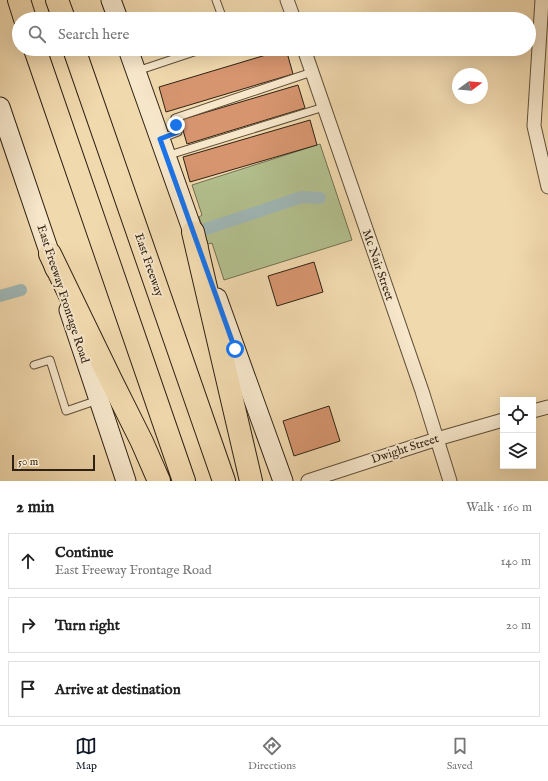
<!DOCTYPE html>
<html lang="en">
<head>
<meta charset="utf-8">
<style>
	body { margin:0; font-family:"IM FELL English",serif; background:#f2f2f2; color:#222 }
	.controls { position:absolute; right:12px; bottom:12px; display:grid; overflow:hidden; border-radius:0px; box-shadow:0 4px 16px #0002 }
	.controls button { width:36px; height:36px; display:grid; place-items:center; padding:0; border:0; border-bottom:1px solid #e0e0e0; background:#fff; color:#222; font:20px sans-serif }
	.compass { position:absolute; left:452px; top:68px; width:36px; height:36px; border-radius:50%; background:#fff; box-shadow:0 4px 16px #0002; rotate:74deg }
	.scale { position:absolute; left:12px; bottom:10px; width:83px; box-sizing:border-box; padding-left:4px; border:2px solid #2f2214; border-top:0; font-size:11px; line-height:14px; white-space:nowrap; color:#2f2214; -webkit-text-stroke:3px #f6e6ca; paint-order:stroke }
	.stop { position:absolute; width:12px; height:12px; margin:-9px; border:3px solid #1a73e8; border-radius:50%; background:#fff }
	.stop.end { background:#1a73e8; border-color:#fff; box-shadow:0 1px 4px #0008 }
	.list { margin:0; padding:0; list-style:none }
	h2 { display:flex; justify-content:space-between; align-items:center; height:52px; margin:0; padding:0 16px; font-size:17px }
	h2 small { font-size:13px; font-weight:400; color:#767676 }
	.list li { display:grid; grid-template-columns:26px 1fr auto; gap:12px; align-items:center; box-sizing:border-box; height:56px; margin:0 8px 8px; padding:0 8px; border:1px solid #e0e0e0; border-radius:0px }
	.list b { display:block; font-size:15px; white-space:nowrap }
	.list p { margin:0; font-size:13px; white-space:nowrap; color:#767676 }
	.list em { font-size:13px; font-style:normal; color:#767676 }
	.icon { flex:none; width:22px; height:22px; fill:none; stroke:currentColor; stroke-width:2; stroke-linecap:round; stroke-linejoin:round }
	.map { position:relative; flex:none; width:548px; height:481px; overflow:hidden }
	.search { position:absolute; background:#fff; box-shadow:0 4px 16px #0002; left:12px; right:12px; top:12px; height:44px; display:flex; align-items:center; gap:10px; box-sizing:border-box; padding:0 14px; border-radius:22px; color:#767676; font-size:15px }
	.sheet { height:244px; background:#fff }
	nav { display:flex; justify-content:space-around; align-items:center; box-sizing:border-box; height:56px; border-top:1px solid #e0e0e0; background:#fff; font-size:11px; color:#767676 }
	nav a { display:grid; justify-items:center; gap:2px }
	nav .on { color:#111827 }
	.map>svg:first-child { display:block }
	.green { fill:#b3c08f; stroke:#717152 }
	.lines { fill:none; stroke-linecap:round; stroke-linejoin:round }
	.canal { stroke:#9fb7b6; stroke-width:12 }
	.building { fill:#d6956f; stroke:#2f2214 }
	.lane-casing { stroke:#60503a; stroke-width:9 }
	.street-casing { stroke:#60503a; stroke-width:15 }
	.secondary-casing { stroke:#2f2214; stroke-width:21 }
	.highway-casing { stroke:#2f2214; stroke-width:24 }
	.lane { stroke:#f6e6ca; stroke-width:7 }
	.street { stroke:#f6e6ca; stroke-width:13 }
	.secondary { stroke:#f6e6ca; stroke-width:19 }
	.highway { stroke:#f1d9ae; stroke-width:22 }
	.route { stroke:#1a73e8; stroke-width:5 }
	.labels { text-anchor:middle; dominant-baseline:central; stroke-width:4; stroke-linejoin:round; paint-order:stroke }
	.street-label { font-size:12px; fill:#2f2214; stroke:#f6e6ca }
</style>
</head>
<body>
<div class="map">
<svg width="548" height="481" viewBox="0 0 548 481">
	<rect width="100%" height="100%" fill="#f1d9ae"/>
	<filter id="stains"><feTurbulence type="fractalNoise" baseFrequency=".005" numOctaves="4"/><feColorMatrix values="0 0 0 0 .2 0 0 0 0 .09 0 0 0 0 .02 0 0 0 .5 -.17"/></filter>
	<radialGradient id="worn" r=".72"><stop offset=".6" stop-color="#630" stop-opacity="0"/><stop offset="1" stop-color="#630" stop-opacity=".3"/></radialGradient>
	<path class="green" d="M320,144l32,96 -128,40 -12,-37 -4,1 -9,-27 3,-2 -10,-30z"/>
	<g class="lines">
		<path class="canal" d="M203,230l99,-33 18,1
			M0,296l21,-6"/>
	</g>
	<path class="building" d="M286,49l7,25 -127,38 -7,-25z
		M298,85l7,23 -118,36 -7,-24z
		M310,120l7,25 -127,37 -7,-25z
		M314,262l9,30 -46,14 -9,-30z
		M329,406l11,35 -46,15 -11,-35z"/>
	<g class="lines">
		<g class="lane-casing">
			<path id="lane" d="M216,0l7,19
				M137,71l66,-22
				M160,139l18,-7 -3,-14 137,-46
				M166,156l158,-49
				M34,365l16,-5 16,51 32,-11"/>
		</g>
		<g class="street-casing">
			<path id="street" d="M287,0l7,19
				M542,0l-8,126 14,61
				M304,49l118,342 28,90
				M533,411l15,-4
				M308,481l129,-42 66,-19"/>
		</g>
		<g class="secondary-casing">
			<path id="secondary" d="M111,0l7,19
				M128,49l70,197
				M0,107l55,162
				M217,298l66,183
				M69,310l57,171"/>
		</g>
		<g class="highway-casing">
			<path id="highway" d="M19,0l6,19
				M57,0l7,19
				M35,49l149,432
				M74,49l150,432
				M193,232l58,249
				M50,254l62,128 30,60 17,39"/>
		</g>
		<use href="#lane" class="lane"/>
		<use href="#street" class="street"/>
		<use href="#secondary" class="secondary"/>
		<use href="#highway" class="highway"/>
	</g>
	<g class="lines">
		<path class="route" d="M176,125l2,7 -18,7 75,210"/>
	</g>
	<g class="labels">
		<g class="street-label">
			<text transform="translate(149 265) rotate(71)">East Freeway</text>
			<text transform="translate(378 265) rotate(71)">Mc Nair Street</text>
			<text transform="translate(63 294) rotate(72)">East Freeway Frontage Road</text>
			<text transform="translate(405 449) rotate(-18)">Dwight Street</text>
		</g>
	</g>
	<rect width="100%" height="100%" filter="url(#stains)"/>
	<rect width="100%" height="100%" fill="url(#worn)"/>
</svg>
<div class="controls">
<button><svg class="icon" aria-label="locate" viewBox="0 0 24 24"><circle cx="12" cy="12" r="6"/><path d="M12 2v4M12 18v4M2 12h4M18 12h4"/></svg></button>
<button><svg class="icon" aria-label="layers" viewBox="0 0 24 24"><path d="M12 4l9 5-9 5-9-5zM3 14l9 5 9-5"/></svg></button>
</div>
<svg class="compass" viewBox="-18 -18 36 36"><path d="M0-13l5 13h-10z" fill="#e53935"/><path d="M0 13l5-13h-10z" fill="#767676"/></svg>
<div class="scale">50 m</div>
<div class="stop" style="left:235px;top:349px"></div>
<div class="stop end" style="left:176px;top:125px"></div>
<div class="search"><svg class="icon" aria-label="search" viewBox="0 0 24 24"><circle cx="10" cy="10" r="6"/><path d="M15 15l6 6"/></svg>Search here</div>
</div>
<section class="sheet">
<h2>2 min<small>Walk · 160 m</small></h2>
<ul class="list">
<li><svg class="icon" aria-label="ahead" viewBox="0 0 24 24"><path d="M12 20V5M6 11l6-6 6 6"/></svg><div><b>Continue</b><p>East Freeway Frontage Road</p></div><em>140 m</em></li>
<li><svg class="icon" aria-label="right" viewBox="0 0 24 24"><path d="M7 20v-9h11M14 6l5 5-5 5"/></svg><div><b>Turn right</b></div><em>20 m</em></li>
<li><svg class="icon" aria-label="arrive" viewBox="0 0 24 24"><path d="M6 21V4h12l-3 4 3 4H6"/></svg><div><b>Arrive at destination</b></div></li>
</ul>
</section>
<nav>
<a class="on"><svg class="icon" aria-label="map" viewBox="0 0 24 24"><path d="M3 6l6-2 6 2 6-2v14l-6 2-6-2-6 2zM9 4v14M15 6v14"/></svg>Map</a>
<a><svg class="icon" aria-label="directions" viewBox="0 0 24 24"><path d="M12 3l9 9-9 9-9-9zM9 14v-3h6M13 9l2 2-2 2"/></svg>Directions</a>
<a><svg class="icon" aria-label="saved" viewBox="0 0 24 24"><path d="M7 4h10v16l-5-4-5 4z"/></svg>Saved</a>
</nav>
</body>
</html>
